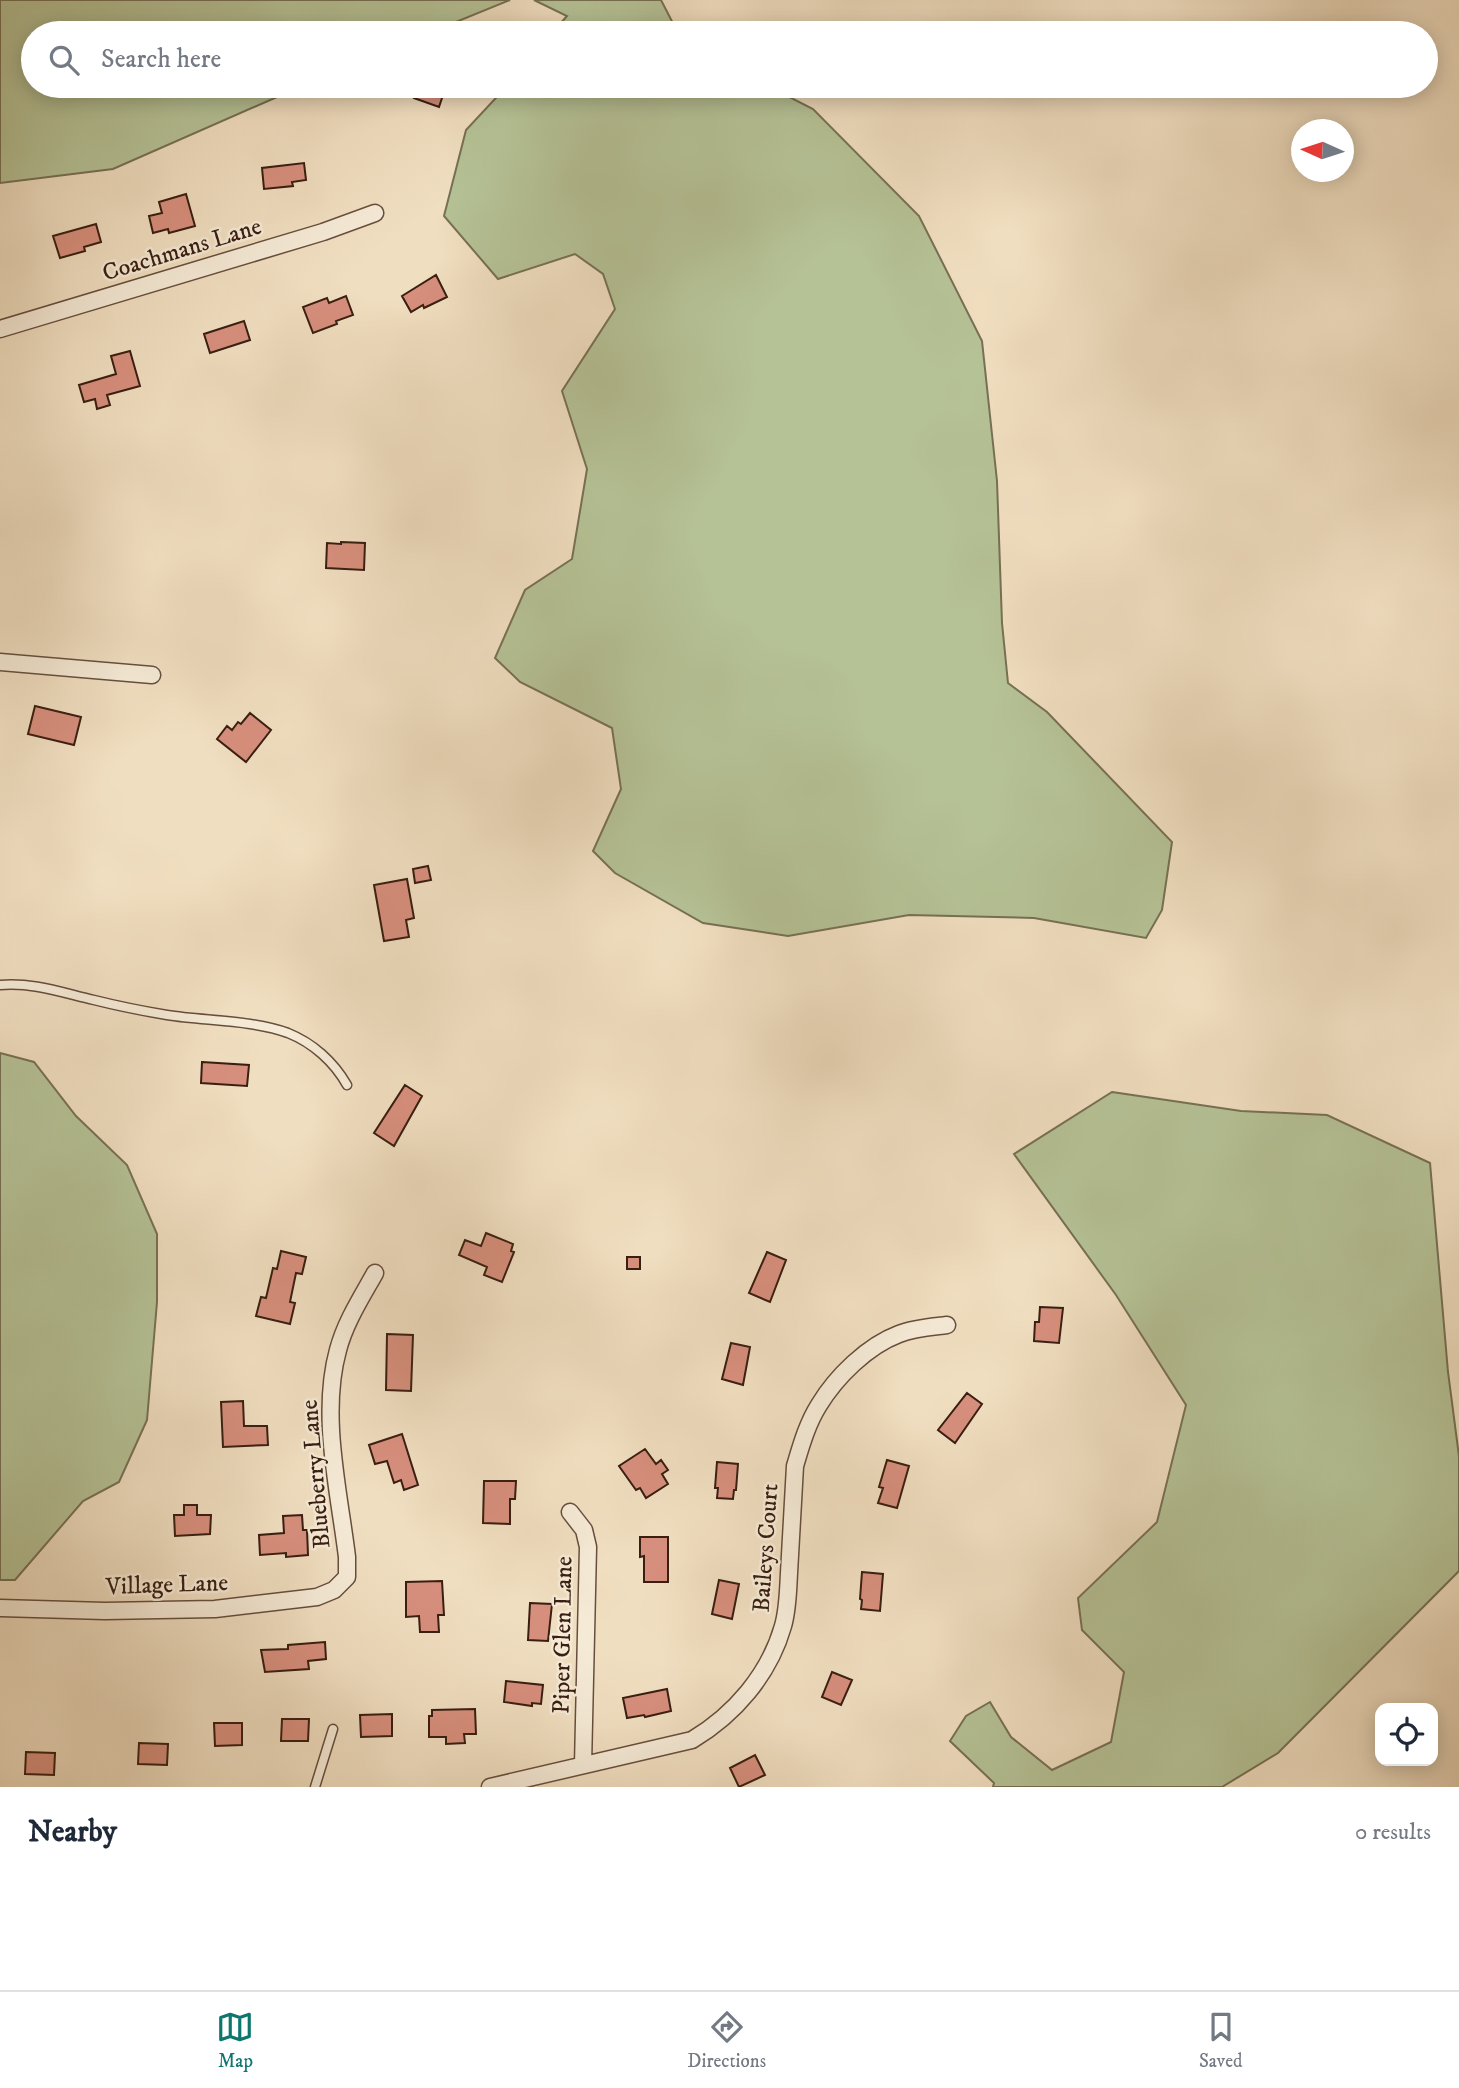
<!DOCTYPE html>
<html lang="en">
<head>
<meta charset="utf-8">
<style>
	body { margin:0; font-family:"IM FELL DW Pica",serif; background:#f6f6f7; color:#1f2937 }
	.controls { position:absolute; right:21px; bottom:21px; display:grid; overflow:hidden; border-radius:14px; box-shadow:0 4px 18px #0003 }
	.controls button { width:63px; height:63px; display:grid; place-items:center; padding:0; border:0; border-bottom:2px solid #e0e1e3; background:#fff; color:#1f2937; font:35px sans-serif }
	.compass { position:absolute; left:1291px; top:119px; width:63px; height:63px; border-radius:50%; background:#fff; box-shadow:0 4px 18px #0003; rotate:273deg }
	.list { margin:0; padding:0; list-style:none }
	h2 { display:flex; justify-content:space-between; align-items:center; height:91px; margin:0; padding:0 28px; font-size:30px }
	h2 small { font-size:23px; font-weight:400; color:#747a83 }
	.icon { flex:none; width:38px; height:38px; fill:none; stroke:currentColor; stroke-width:2; stroke-linecap:round; stroke-linejoin:round }
	.map { position:relative; flex:none; width:1459px; height:1787px; overflow:hidden }
	.search { position:absolute; background:#fff; box-shadow:0 4px 18px #0003; left:21px; right:21px; top:21px; height:77px; display:flex; align-items:center; gap:18px; box-sizing:border-box; padding:0 24px; border-radius:38px; color:#747a83; font-size:26px }
	.sheet { height:203px; background:#fff }
	nav { display:flex; justify-content:space-around; align-items:center; box-sizing:border-box; height:98px; border-top:2px solid #e0e1e3; background:#fff; font-size:19px; color:#747a83 }
	nav a { display:grid; justify-items:center; gap:4px }
	nav .on { color:#0f766e }
	.map>svg:first-child { display:block }
	.green { fill:#b5c296; stroke:#777054; stroke-width:2 }
	.building { fill:#d78f7d; stroke:#391e11; stroke-width:2 }
	.lines { fill:none; stroke-linecap:round; stroke-linejoin:round }
	.lane-casing { stroke:#674e3d; stroke-width:11 }
	.street-casing { stroke:#674e3d; stroke-width:19 }
	.lane { stroke:#f5ead6; stroke-width:8 }
	.street { stroke:#f5ead6; stroke-width:16 }
	.labels { text-anchor:middle; dominant-baseline:central; stroke-width:5; stroke-linejoin:round; paint-order:stroke }
	.street-label { font-size:24px; fill:#391e11; stroke:#f5ead6 }
</style>
</head>
<body>
<div class="map">
<svg width="1459" height="1787" viewBox="0 0 1459 1787">
	<rect width="100%" height="100%" fill="#f0dec0"/>
	<filter id="stains"><feTurbulence type="fractalNoise" baseFrequency=".00286" numOctaves="4"/><feColorMatrix values="0 0 0 0 .2 0 0 0 0 .09 0 0 0 0 .02 0 0 0 .5 -.17"/></filter>
	<radialGradient id="worn" r=".72"><stop offset=".6" stop-color="#630" stop-opacity="0"/><stop offset="1" stop-color="#630" stop-opacity=".3"/></radialGradient>
	<path class="green" d="M0,0h510l-81,33h-396v53h269l-189,83 -113,14z
		M534,0h127l17,33h-126l15,-17z
		M507,86h261l45,23 106,107 63,125 15,140 5,142 6,60 39,29 125,130 -10,68 -16,28 -112,-20 -125,-3 -121,21 -85,-13 -88,-50 -22,-22 28,-62 -9,-61 -92,-46 -25,-24 30,-68 47,-31 15,-90 -25,-78 53,-82 -12,-35 -28,-20 -77,25 -54,-63 22,-86z
		M0,1053l34,9 42,54 51,49 30,69v68l-10,118 -28,62 -36,19 -68,79h-15z
		M1112,1092l129,19 86,4 103,48 18,209 11,84v115l-181,182 -56,34h-229l1,-4 -44,-42 16,-25 24,-14 21,35 41,33 59,-28 13,-70 -42,-42 -4,-32 79,-76 29,-117 -70,-110 -102,-141z"/>
	<path class="building" d="M417,86h29l-7,21 -25,-9z
		M304,163l2,17 -14,2 1,4 -29,3 -2,-21z
		M186,194l9,32 -26,7 -1,-4 -15,4 -4,-17 13,-3 -3,-11z
		M96,224l5,18 -17,5 1,4 -25,7 -7,-22z
		M436,275l11,22 -23,11 -1,-3 -12,7 -9,-16z
		M346,296l7,19 -17,6 1,3 -24,9 -10,-26 24,-9 2,5z
		M244,321l6,19 -40,13 -6,-19z
		M130,351l10,35 -33,9 3,10 -13,4 -2,-10 -11,3 -5,-17 37,-11 -5,-18z
		M341,542l24,1 -1,27 -38,-2 1,-25 14,1z
		M35,706l46,11 -7,28 -46,-11z
		M250,713l21,17 -25,32 -29,-23 10,-13 5,4 6,-8 3,2z
		M428,866l3,14 -16,3 -2,-14z
		M407,879l7,39 -8,2 3,17 -25,4 -10,-56z
		M202,1062l47,3 -2,21 -46,-3z
		M405,1085l17,11 -28,50 -20,-13z
		M486,1233l27,11 -2,7 3,1 -12,30 -18,-7 3,-8 -28,-12 6,-15 16,6z
		M281,1251l25,6 -4,17 -6,-1 -6,29 5,1 -5,21 -34,-8 5,-19 5,1 7,-30 4,1z
		M767,1252l19,8 -16,42 -21,-9z
		M627,1257h13v12h-13z
		M1040,1307l23,1 -4,35 -25,-2 1,-19h4z
		M387,1334l26,1 -2,56 -25,-1z
		M731,1343l19,4 -7,38 -21,-6z
		M967,1393l15,11 -27,39 -17,-13z
		M243,1401l1,25h23l1,19 -45,2 -2,-45z
		M402,1434l16,51 -14,5 -3,-10 -7,3 -7,-22 -12,3 -6,-19z
		M645,1449l11,15 5,-4 7,10 -6,4 6,10 -22,14 -6,-10 -4,2 -17,-24z
		M887,1460l22,6 -12,42 -19,-5 5,-15 -4,-1z
		M717,1462l21,2 -2,26h-2l-1,9 -16,-1 1,-10h-3z
		M484,1481h32l-1,18h-5v25l-27,-1z
		M184,1505h13v10h14l-1,19 -35,2 -1,-21h10z
		M302,1515l1,15h4l1,25 -22,2v-4l-26,2 -1,-20 25,-2 -1,-17z
		M640,1537h28v45h-24v-26l-4,1z
		M862,1572l21,2 -3,37 -19,-2 1,-9 -2,-1z
		M719,1580l20,4 -7,35 -20,-5z
		M442,1581l2,34h-6l1,17h-19l-1,-16 -13,1v-35z
		M530,1603l22,1 -4,37 -20,-1z
		M325,1642l1,17 -18,2 1,8 -44,3 -4,-22 27,-1v-4z
		M832,1672l20,8 -11,25 -19,-8z
		M506,1681l37,4 -2,19 -9,-1v3l-28,-4z
		M667,1689l4,22 -26,6 -1,-2 -17,3 -4,-20z
		M475,1709l1,25h-12l1,9 -19,1v-7h-17v-21h3v-6z
		M392,1714v22l-31,1 -1,-22z
		M282,1719h27l-1,22h-27z
		M214,1723h28v22l-27,1z
		M139,1743l29,1 -1,21 -29,-1z
		M26,1752l29,1 -1,22 -29,-1z
		M755,1755l10,20 -26,12 -9,-19z"/>
	<g class="lines">
		<g class="lane-casing">
			<path id="lane" d="M0,985c33,-3 63,8 94,15 24,6 49,11 73,15 38,6 86,5 121,18 25,10 46,29 59,52
				M315,1787l18,-58"/>
		</g>
		<g class="street-casing">
			<path id="street" d="M0,329l323,-97 52,-19
				M0,662l152,13
				M570,1512l14,18 4,17 -5,218
				M0,1608l105,3 110,-2 102,-12 17,-7 13,-13v-20c-8,-66 -27,-142 -9,-207 7,-27 23,-52 37,-77
				M490,1787l202,-47c42,-25 77,-65 91,-114 5,-17 5,-36 6,-53 2,-36 4,-71 6,-107 6,-20 12,-42 24,-61 17,-28 48,-59 80,-71 15,-6 32,-7 48,-9"/>
		</g>
		<use href="#lane" class="lane"/>
		<use href="#street" class="street"/>
	</g>
	<g class="labels">
		<g class="street-label">
			<text transform="translate(182 250) rotate(-17)">Coachmans Lane</text>
			<text transform="translate(316 1474) rotate(-95)">Blueberry Lane</text>
			<text transform="translate(766 1548) rotate(-86)">Baileys Court</text>
			<text transform="translate(167 1585) rotate(-2)">Village Lane</text>
			<text transform="translate(563 1635) rotate(-89)">Piper Glen Lane</text>
		</g>
	</g>
	<rect width="100%" height="100%" filter="url(#stains)"/>
	<rect width="100%" height="100%" fill="url(#worn)"/>
</svg>
<div class="controls">
<button><svg class="icon" aria-label="locate" viewBox="0 0 24 24"><circle cx="12" cy="12" r="6"/><path d="M12 2v4M12 18v4M2 12h4M18 12h4"/></svg></button>
</div>
<svg class="compass" viewBox="-18 -18 36 36"><path d="M0-13l5 13h-10z" fill="#e53935"/><path d="M0 13l5-13h-10z" fill="#747a83"/></svg>
<div class="search"><svg class="icon" aria-label="search" viewBox="0 0 24 24"><circle cx="10" cy="10" r="6"/><path d="M15 15l6 6"/></svg>Search here</div>
</div>
<section class="sheet">
<h2>Nearby<small>0 results</small></h2>
<ul class="list">
</ul>
</section>
<nav>
<a class="on"><svg class="icon" aria-label="map" viewBox="0 0 24 24"><path d="M3 6l6-2 6 2 6-2v14l-6 2-6-2-6 2zM9 4v14M15 6v14"/></svg>Map</a>
<a><svg class="icon" aria-label="directions" viewBox="0 0 24 24"><path d="M12 3l9 9-9 9-9-9zM9 14v-3h6M13 9l2 2-2 2"/></svg>Directions</a>
<a><svg class="icon" aria-label="saved" viewBox="0 0 24 24"><path d="M7 4h10v16l-5-4-5 4z"/></svg>Saved</a>
</nav>
</body>
</html>
